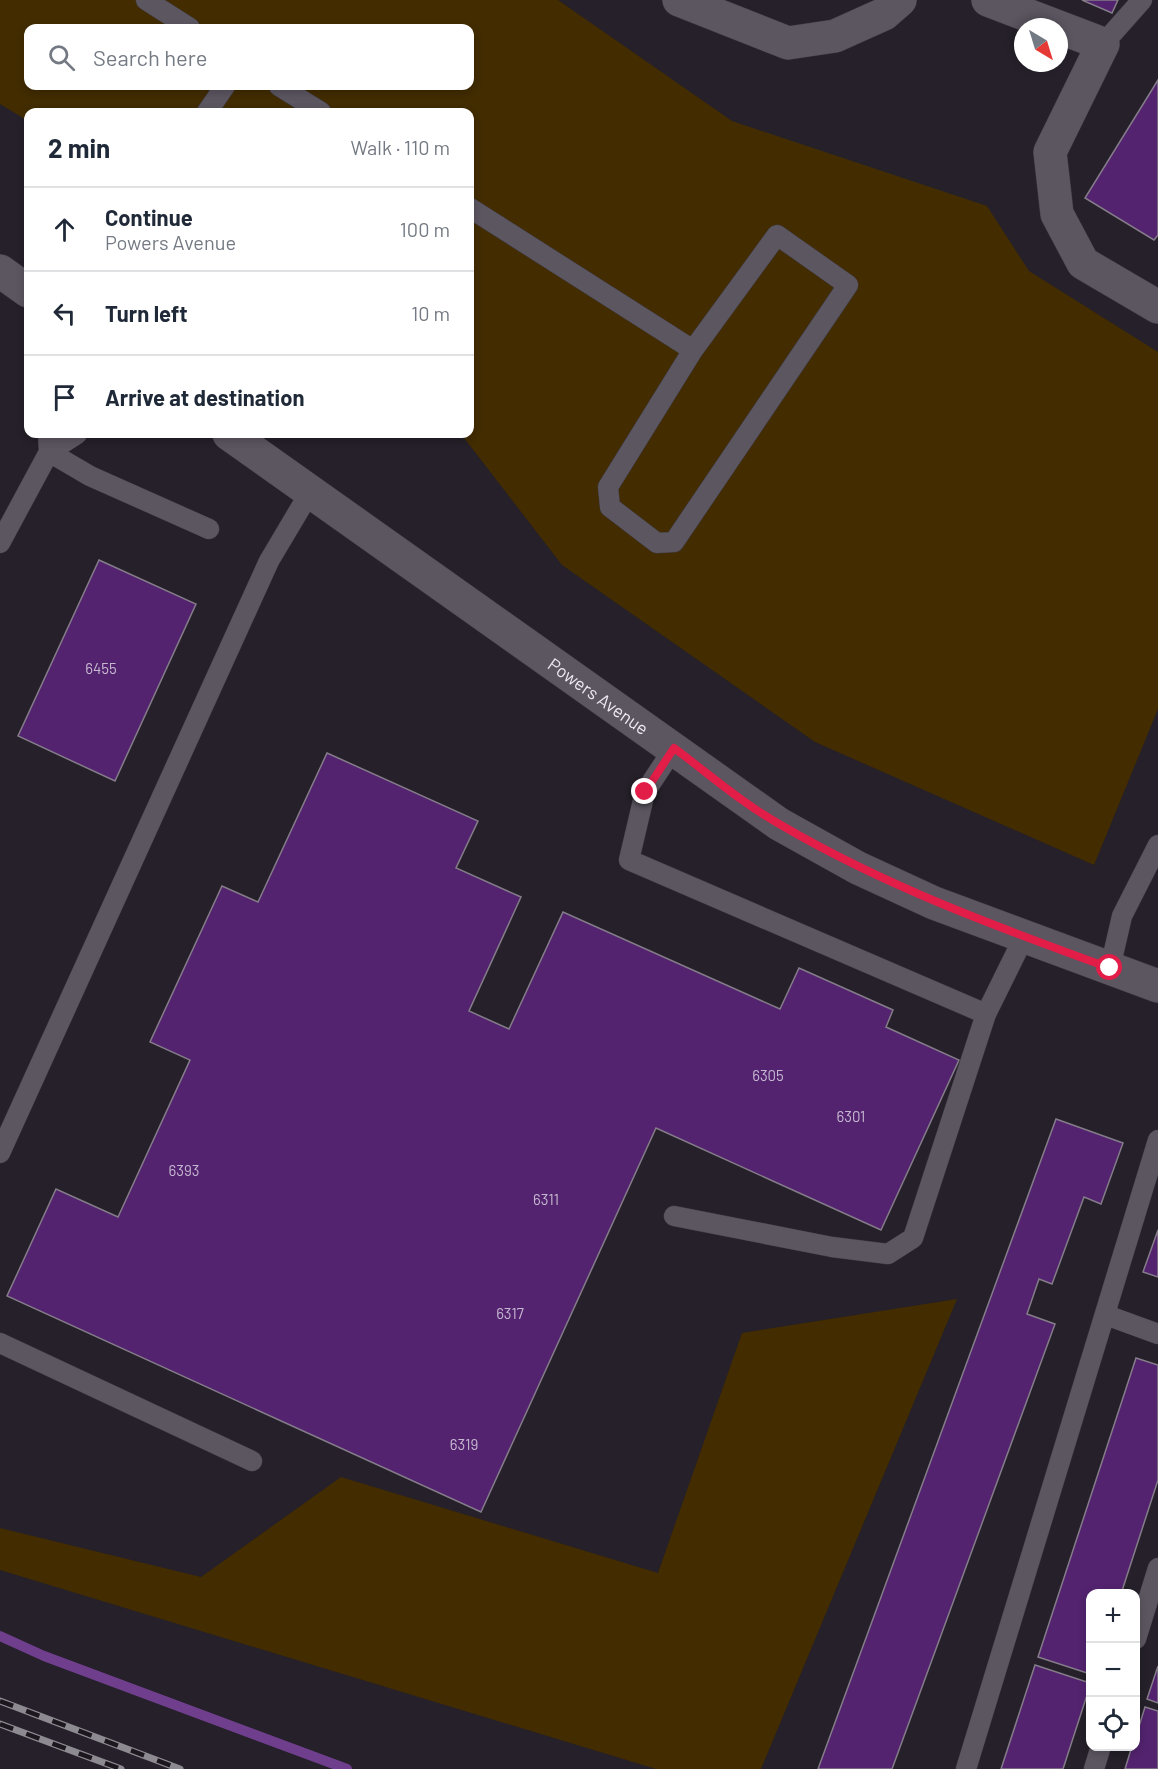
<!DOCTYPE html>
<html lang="en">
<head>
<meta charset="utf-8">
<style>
	body { margin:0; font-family:Barlow,sans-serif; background:#f6f6f7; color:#1f2937 }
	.controls { position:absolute; right:18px; bottom:18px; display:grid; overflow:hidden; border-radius:12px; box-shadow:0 3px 9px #0003 }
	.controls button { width:54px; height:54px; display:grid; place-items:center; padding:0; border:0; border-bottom:2px solid #e0e1e3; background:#fff; color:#1f2937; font:30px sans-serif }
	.compass { position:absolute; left:1014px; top:18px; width:54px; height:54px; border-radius:50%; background:#fff; box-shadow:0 3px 9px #0003; rotate:142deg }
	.stop { position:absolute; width:18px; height:18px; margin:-14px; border:4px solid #e11d48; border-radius:50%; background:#fff }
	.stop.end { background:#e11d48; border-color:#fff; box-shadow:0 2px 6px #0008 }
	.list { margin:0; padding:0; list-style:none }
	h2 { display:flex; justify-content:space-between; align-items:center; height:78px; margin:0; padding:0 24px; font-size:26px }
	h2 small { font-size:20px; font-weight:400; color:#747a83 }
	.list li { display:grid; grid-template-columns:39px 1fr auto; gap:18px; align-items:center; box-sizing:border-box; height:84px; padding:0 24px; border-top:2px solid #e0e1e3 }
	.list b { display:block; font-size:22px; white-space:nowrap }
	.list p { margin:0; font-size:20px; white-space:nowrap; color:#747a83 }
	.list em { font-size:20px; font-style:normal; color:#747a83 }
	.icon { flex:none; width:33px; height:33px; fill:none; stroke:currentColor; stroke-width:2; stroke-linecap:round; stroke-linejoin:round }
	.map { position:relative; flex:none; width:1158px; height:1769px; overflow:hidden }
	.search { position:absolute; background:#fff; box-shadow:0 3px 9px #0003; left:24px; top:24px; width:450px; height:66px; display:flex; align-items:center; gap:15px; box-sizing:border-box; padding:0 21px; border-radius:12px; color:#747a83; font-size:22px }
	.panel { position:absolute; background:#fff; box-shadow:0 3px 9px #0003; left:24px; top:108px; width:450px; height:330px; border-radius:12px }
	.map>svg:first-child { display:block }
	.green { fill:#422c00; fill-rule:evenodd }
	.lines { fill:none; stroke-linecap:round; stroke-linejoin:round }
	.stream { stroke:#6f3f8d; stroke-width:10 }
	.building { fill:#53236f; stroke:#847d89; stroke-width:1.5 }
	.service-casing { stroke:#3f3b43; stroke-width:21 }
	.minor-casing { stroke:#3f3b43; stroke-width:34 }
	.tertiary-casing { stroke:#3f3b43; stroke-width:34 }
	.service { stroke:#5c5661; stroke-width:20 }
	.minor { stroke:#5c5661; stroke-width:33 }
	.tertiary { stroke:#5c5661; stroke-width:33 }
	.rail-casing { stroke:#8e8a92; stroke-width:7 }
	.rail { stroke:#1c171f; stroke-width:4.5; stroke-dasharray:14; stroke-linecap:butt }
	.route { stroke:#e11d48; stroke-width:8 }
	.labels { text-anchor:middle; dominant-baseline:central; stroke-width:4.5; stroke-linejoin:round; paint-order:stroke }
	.number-label { font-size:15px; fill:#c6b8d0 }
	.street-label { font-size:18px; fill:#ede9f0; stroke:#1c171f }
</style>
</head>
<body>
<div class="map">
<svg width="1158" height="1769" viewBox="0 0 1158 1769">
	<rect width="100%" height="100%" fill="#252029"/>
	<path class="green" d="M0,0h558l174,121 255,85 42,65 129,81v357l-64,156 -279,-123 -253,-177 -101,-131h9v-322h-442v9l-28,-17zM28,28h442v58h-442z
		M957,1299l-196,470h-105l-656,-199v-42l201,49 140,-100 317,96 84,-240z"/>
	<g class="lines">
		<path class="stream" d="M0,1636l44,20 303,113"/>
	</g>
	<path class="building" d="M1082,0h36l-6,13z
		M1158,80v155l-4,5 -69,-42z
		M99,560l97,44 -81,177 -97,-45z
		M327,753l151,68 -22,47 65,29 -52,114 40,18 54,-117 217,97 19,-41 94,42 -7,17 73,33 -78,170 -225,-102 -175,384 -474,-216 49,-107 62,28 72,-157 -40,-18 72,-156 36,16z
		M1056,1119l67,24 -22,61 -17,-7 -32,87 -13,-5 -12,35 28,10 -163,445h-74z
		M1158,1230v47l-15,-5z
		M1136,1358l22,7v115l-37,114h-31v80l-52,-17z
		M1035,1665l55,18v3l-27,83h-62z
		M1158,1666v37l-11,-4z
		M1145,1707l13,4v58h-33l7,-23h4v-10z"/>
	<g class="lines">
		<g class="service-casing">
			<path id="service" d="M146,0l44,28
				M1103,44l39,-44
				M279,86l42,26
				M207,112l18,-26
				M470,208l223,142
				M777,235l71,50 -174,257 -17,1 -47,-36 -2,-20 85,-137z
				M48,434l1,18 28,-18
				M0,543l49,-91 41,24 119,53
				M674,748l-29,44 -16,68 357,154
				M1110,968l12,-52 36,-71
				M0,1153l269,-592 41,-69
				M674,1216l158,31 56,7 25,-16 73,-224 38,-77
				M1106,1315l52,19
				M0,1343l252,118
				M1136,1639l22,-71
				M966,1769l192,-629
				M1094,1769l7,-23"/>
		</g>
		<g class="minor-casing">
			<path id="minor" d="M679,0l109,43 47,-7 49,-22 16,-14
				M988,0l115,44 -53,108 7,62 26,49 75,44"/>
		</g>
		<g class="tertiary-casing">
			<g id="tertiary">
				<path d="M0,271l28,20"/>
				<path id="s1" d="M229,434l550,390 79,44 76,35 224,83"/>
			</g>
		</g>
		<use href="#service" class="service"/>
		<use href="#minor" class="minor"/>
		<use href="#tertiary" class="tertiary"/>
		<g class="rail-casing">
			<path id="rail" d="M0,1701l180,68
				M0,1724l121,45"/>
		</g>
		<use href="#rail" class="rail"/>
	</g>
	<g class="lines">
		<path class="route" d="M645,792l29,-44c35,26 69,56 107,77 104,61 216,102 329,143"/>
	</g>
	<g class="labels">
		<g class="number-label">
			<text x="101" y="668">6455</text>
			<text x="768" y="1075">6305</text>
			<text x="851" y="1116">6301</text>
			<text x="184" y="1170">6393</text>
			<text x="546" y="1199">6311</text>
			<text x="510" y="1313">6317</text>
			<text x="464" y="1444">6319</text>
		</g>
		<g class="street-label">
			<text stroke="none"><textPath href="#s1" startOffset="453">Powers Avenue</textPath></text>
		</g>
	</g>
</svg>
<div class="controls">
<button>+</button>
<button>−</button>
<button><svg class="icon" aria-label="locate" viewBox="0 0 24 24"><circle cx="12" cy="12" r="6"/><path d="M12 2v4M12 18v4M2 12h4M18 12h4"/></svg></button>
</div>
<svg class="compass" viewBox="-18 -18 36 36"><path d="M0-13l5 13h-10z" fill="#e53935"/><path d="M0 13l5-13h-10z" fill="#747a83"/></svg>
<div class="stop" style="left:1110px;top:968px"></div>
<div class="stop end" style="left:645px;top:792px"></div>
<div class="search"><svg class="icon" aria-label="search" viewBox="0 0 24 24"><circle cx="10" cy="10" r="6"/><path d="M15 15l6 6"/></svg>Search here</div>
<section class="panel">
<h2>2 min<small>Walk · 110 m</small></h2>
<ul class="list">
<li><svg class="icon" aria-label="ahead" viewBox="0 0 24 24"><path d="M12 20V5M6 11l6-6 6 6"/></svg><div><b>Continue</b><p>Powers Avenue</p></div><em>100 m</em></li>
<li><svg class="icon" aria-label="left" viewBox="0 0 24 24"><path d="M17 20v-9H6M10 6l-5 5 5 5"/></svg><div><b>Turn left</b></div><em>10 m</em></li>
<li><svg class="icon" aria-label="arrive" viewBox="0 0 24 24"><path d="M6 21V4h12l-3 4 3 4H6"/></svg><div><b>Arrive at destination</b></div></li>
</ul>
</section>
</div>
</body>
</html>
